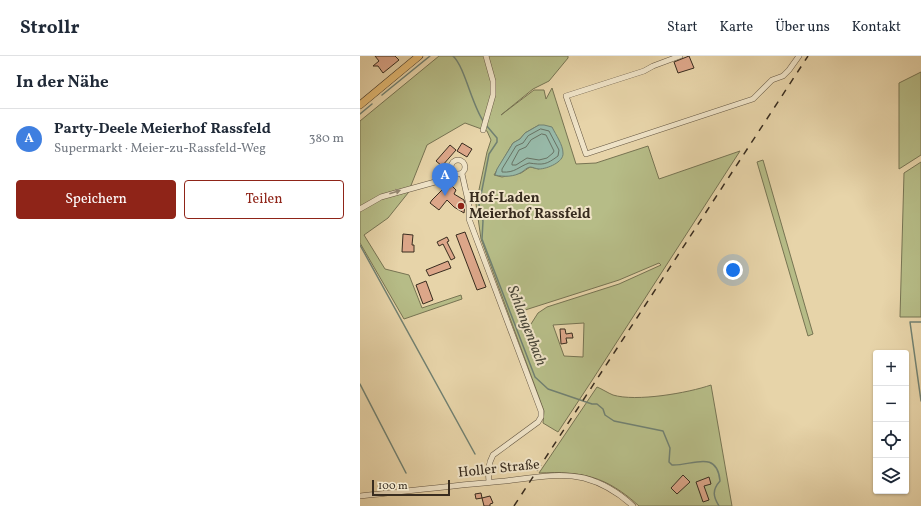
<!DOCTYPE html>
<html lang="de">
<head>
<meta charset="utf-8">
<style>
	body { margin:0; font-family:Vollkorn,serif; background:#f2f2f3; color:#1f2937 }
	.controls { position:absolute; right:12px; bottom:12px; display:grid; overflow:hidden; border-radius:4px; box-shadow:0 1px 3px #0004 }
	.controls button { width:36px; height:36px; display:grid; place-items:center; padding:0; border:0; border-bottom:1px solid #e0e1e3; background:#fff; color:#1f2937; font:20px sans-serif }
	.scale { position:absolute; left:12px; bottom:10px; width:78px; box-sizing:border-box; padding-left:4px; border:2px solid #382c1f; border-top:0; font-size:11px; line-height:14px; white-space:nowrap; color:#382c1f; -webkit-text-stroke:3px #efe3c7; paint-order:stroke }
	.you { position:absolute; left:373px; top:214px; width:14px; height:14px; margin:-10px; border:3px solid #fff; border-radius:50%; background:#1a73e8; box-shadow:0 0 0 6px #1a73e833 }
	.badge { display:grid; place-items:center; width:26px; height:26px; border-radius:50%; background:#8f2418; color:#fff; font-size:13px; font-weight:700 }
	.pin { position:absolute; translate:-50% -33px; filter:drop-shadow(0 1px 2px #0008) }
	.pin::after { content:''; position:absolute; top:21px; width:14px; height:12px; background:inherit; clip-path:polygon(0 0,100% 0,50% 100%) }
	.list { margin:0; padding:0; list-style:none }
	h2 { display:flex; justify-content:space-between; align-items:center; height:52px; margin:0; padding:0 16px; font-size:17px }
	h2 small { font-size:13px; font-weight:400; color:#747a83 }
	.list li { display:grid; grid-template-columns:26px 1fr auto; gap:12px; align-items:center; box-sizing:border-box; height:60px; padding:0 16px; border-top:1px solid #e0e1e3 }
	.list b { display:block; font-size:15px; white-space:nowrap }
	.list p { margin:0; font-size:13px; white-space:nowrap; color:#747a83 }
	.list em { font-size:13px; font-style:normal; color:#747a83 }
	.actions { display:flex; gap:8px; padding:12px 16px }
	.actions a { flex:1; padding:9px 0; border:1px solid #8f2418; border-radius:4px; text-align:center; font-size:14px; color:#8f2418 }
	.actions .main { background:#8f2418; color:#fff }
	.icon { flex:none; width:22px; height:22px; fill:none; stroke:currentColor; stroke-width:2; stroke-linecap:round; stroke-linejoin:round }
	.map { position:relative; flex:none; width:561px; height:450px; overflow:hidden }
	header { display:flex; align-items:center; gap:24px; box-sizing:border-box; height:56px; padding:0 20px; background:#fff; border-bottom:1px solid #e0e1e3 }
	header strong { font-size:19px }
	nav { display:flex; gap:22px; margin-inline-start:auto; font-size:14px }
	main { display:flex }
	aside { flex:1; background:#fff }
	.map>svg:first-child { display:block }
	.green { fill:#b6bc87; stroke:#777453; fill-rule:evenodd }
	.water { fill:#97b8a7; stroke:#718071 }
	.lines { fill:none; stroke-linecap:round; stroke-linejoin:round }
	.shore { stroke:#687263; stroke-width:1 }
	.stream { stroke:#718071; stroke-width:1.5 }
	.building { fill:#dca689; stroke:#382c1f }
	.minor-casing { stroke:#645642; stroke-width:6 }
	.major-casing { stroke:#382c1f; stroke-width:8 }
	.minor { stroke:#efe3c7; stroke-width:5 }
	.major { stroke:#e4ba74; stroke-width:7 }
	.rail { stroke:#382c1f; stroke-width:1.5; stroke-dasharray:7 7; stroke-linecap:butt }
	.oneway { fill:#948873 }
	.poi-dot { fill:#8f2418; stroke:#efe3c7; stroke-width:1.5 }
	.labels { text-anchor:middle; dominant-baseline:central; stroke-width:4; stroke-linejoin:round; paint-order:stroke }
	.poi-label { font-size:14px; font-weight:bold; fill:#382c1f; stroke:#efe3c7; text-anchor:start }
	.street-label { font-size:14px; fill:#382c1f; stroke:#efe3c7 }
	.water-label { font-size:15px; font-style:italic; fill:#4b483a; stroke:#efe3c7 }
</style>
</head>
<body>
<header>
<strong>Strollr</strong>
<nav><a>Start</a><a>Karte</a><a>Über uns</a><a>Kontakt</a></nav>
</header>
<main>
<aside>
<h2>In der Nähe<small></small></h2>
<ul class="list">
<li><span class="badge" style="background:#3f7fe0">A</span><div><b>Party-Deele Meierhof Rassfeld</b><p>Supermarkt · Meier-zu-Rassfeld-Weg</p></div><em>380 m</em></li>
</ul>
<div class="actions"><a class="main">Speichern</a><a>Teilen</a></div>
</aside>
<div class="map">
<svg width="561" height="450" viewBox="0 0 561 450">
	<rect width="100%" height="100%" fill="#e7d4a9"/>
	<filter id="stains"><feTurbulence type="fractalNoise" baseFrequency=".005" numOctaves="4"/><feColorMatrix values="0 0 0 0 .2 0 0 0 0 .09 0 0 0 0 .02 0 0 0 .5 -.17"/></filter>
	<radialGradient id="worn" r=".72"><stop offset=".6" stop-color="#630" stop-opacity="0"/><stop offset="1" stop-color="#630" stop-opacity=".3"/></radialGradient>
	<path class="green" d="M79,0h129v2l-19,23 -16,8 -32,26 33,-25h10l2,9 6,-11 24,76 20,-1 52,-17 11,33 81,-28 -149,231 -33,50 -15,-9 1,-12 -63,-172 -5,-35 11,-52 4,-12 -4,-9 -22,-8 -38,22 -19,48 -20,25 -24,17 21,34 24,6 13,33 39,-13 1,4 -58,20 -44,-76v-122zM179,69v44l-9,-2 -9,6 -19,4 -8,-2 19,-32 7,-4 5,-6zM299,207l2,2 -42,19 -72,23 -9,6 -7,11h-4l-5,-13 97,-31zM224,267l-1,34 -19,-1 -11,-31z
		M561,16v83l-22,14v-86z
		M403,104l50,174 -5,2 -51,-174z
		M561,106v155h-21l4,-144z
		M351,329l21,121h-93c-33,-30 -57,-35 -100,-33l58,-86c5,2 11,6 16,8 23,7 75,-2 98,-10z"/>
	<path class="water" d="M179,69h5l8,2c4,8 11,18 11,26 1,9 -16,16 -24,16 -3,0 -6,-2 -9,-2 -4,1 -5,3 -8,5 -8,5 -18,5 -27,3l2,-6 16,-26 7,-4 5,-6z"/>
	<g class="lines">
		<path class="shore" d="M181,73l8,2 10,19 -1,6c-12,9 -15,9 -29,7 -11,4 -14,10 -27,9v-3l14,-23 7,-3 5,-7z
			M182,78l4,1 8,16 -1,2 -6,5 -8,2 -12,-2 -11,7h-4v-2l7,-13 7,-3 5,-7z"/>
		<path class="stream" d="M93,0c12,11 19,50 31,66
			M22,39l48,-39
			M0,58l12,-10
			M126,69l11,13v4l-8,12 -10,51 4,16 -1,18 53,138 13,12 44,15h5l6,5 2,6 9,6 49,10 7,17 -1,14 3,3c20,1 45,-16 48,16 -8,9 -7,15 -1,25
			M0,189l115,209
			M561,266h-11l11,79
			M0,328l46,89"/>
	</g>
	<path class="building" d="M15,0h20l4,4 -16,13 -5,-7h-5l6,-5z
		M329,0l5,12 -16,5 -4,-11z
		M102,87l10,6 -5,8 -10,-6z
		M90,89l6,5 -14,16 -6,-5z
		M89,127l7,7 -2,4 10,6 1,5 -1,8 -10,-6 -7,-7 -8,10 -9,-7 2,-3z
		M105,176l21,55 -9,3 -21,-55z
		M43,178l10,1 -1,10h2v7h-12z
		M87,181l2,4 -2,1 8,16 -4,2 -8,-16 -4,2 -2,-4z
		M88,205l3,7 -22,8 -3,-6z
		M66,225l7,19 -10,4 -7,-19z
		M200,273h5l1,5 6,-1 1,5h-7l1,5 -6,1z
		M323,419l7,7 -13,12 -6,-6z
		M349,421l2,7 -7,2 5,14 -6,2 -7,-20z
		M121,437l1,5 8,-2 3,7 -3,1v2h-6l-2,-8 -6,1 -1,-5z"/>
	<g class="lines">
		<g class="minor-casing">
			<path id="minor" d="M320,0l-27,10 -9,5 -78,25 20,58 167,-55 19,-19 11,-4 6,-6 10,-14
				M123,74l10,-35v-14l-7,-25
				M91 111a7 7 0 1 1 14 0a7 7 0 1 1-14 0Z
				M102,118l7,31v14l72,192v6l-3,5 -45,33c-5,9 -5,17 -4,27
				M0,153l21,-12 72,-20 2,-3
				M0,440c48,-5 97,-11 145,-15 25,-3 53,-9 79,-3 19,5 35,15 49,28"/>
		</g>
		<g class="major-casing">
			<path id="major" d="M0,49l59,-49"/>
		</g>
		<use href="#minor" class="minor"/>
		<use href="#major" class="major"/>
		<path class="rail" d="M154,450l294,-450"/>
	</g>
	<defs><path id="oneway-solid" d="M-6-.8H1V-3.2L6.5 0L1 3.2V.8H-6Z"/></defs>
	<use class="oneway" href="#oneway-solid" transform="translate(35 136) rotate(-18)"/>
	<circle class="poi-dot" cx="101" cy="150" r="4"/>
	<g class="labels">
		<g class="poi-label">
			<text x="109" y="142">Hof-Laden<tspan x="109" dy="16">Meierhof Rassfeld</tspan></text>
		</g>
		<g class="street-label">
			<text transform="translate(139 413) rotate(-6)">Holler Straße</text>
		</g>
		<g class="water-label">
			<text transform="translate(166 270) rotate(69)">Schlangenbach</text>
		</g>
	</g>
	<rect width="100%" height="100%" filter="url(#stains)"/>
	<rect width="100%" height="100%" fill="url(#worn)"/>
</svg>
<div class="controls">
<button>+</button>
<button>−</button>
<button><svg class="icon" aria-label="locate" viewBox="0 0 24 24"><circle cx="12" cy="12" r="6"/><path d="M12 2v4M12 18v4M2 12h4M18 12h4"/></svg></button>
<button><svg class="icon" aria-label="layers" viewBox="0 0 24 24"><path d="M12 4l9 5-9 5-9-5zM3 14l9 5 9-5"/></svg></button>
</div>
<div class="scale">100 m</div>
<div class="you"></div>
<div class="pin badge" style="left:85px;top:140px;background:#3f7fe0">A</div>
</div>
</main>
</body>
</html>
